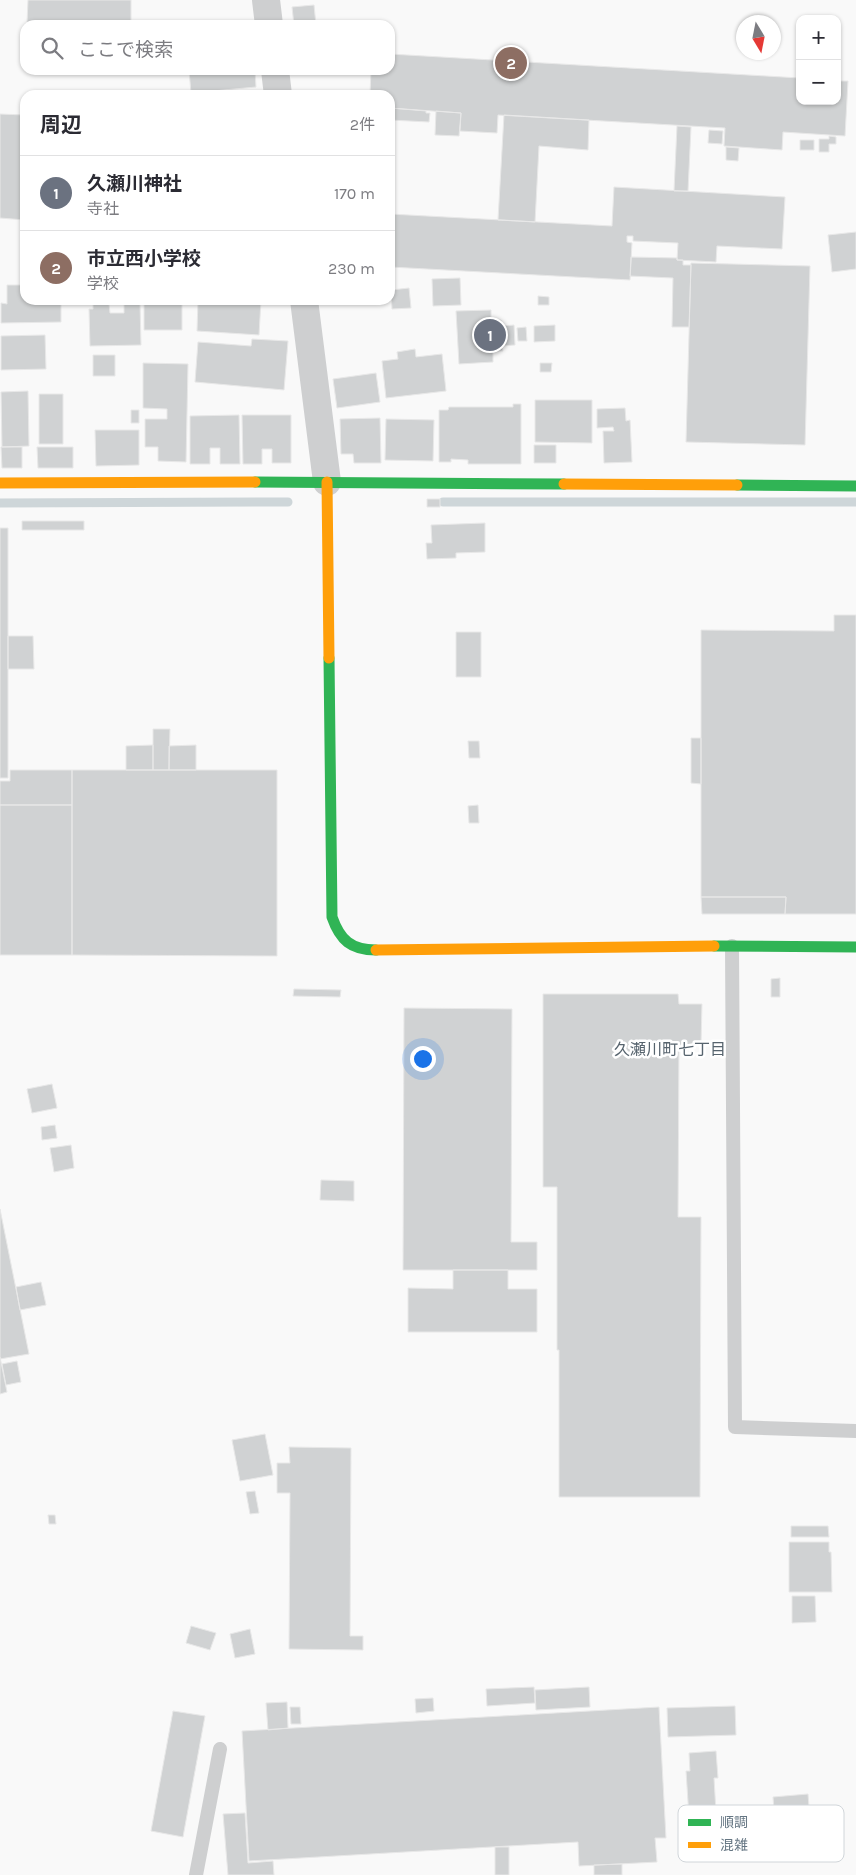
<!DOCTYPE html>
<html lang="ja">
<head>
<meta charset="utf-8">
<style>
	body { margin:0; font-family:Karla,"Noto Sans JP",sans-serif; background:#f2f2f3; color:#2b2b33 }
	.controls { position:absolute; right:15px; top:15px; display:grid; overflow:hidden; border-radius:10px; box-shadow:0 1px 4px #0004 }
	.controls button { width:45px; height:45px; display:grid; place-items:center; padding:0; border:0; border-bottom:1px solid #e1e1e2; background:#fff; color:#2b2b33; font:25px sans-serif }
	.compass { position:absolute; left:736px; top:15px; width:45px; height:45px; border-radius:50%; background:#fff; box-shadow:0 1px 4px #0004; rotate:170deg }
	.you { position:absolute; left:422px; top:1058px; width:18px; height:18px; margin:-12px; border:4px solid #fff; border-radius:50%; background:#1a73e8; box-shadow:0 0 0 8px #1a73e833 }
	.badge { display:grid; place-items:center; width:32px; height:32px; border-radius:50%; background:#0f766e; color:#fff; font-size:16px; font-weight:700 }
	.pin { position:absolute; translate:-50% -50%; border:2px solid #fff; box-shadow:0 1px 5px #0006 }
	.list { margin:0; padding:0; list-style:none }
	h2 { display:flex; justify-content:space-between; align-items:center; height:65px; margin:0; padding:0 20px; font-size:21px }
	h2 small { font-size:16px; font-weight:400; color:#7c7c81 }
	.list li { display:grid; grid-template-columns:32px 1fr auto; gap:15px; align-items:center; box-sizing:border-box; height:75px; padding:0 20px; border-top:1px solid #e1e1e2 }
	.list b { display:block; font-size:19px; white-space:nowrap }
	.list p { margin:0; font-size:16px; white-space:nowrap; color:#7c7c81 }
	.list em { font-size:16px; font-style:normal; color:#7c7c81 }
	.icon { flex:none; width:28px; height:28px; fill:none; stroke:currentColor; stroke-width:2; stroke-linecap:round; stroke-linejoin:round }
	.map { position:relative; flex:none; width:856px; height:1875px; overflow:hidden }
	.search { position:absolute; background:#fff; box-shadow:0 1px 4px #0004; left:20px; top:20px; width:375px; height:55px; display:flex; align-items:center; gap:12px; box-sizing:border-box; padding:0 18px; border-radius:15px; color:#7c7c81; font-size:19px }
	.panel { position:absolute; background:#fff; box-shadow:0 1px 4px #0004; left:20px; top:90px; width:375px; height:215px; border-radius:15px }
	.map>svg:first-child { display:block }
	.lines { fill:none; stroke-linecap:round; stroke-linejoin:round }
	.stream { stroke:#ced6d9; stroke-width:9 }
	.building { fill:#d0d2d3; stroke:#e8e8e8 }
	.lane { stroke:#cecfd0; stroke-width:14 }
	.street { stroke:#cecfd0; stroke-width:28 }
	.fast { stroke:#30b455; stroke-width:11 }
	.slow { stroke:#ff9f0a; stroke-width:11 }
	.labels { text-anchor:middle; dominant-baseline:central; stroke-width:5; stroke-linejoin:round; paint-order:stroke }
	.neighbourhood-label { font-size:16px; fill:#57646e; stroke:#fff }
	.key { fill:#fff; stroke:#d1d6da; stroke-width:1 }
	.key-label { font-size:14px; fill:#657683 }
</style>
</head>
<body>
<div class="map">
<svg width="856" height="1875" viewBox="0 0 856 1875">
	<rect width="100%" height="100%" fill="#f9f9f9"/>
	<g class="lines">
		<path class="stream" d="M443,502h413
			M0,503l288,-1"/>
	</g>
	<path class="building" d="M28,0h103v24l-104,-2z
		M314,5l2,20h-22l-2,-18z
		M390,54l410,24v23h37v-20h11l-3,55 -62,-4 -1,18 -58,-4 1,-18 -227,-13 -1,18 -37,-2 1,-18 -71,-5v-13h-20l1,-25h19z
		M189,70h66l1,17 -65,6z
		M390,108l36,3v2h4l-1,9 -39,-2z
		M436,111l25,2 -2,23 -24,-1z
		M0,114l25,1v105l-25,-2z
		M504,115l85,5 -1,30 -49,-4 -4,76 -37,-2z
		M677,126l14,1 -3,64h-14z
		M709,130l14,1 -1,13 -14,-1z
		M829,136l7,1v7h-7v8h-10v-13h10z
		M800,140h14v10h-14z
		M726,147l13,1 -1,13 -12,-1z
		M614,187l171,10 -3,52 -65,-3 -1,16 -39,-2 1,-17 -45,-2v-5h-6v6l5,1 -2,37 -240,-13v-53l222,12z
		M856,232v37l-24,3 -4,-37z
		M631,257l46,1v2h6v5h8l-2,62h-17l1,-49 -43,-2z
		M691,263l119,3 -5,179 -119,-3z
		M460,278l1,27 -28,1 -1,-27z
		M7,285h18v15h36v22l-60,1v-20l6,1z
		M409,288l2,20 -19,1 -1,-19z
		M538,296l11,1v8h-11z
		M144,300h38v30h-38z
		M198,300h63l-2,35 -62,-4z
		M93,304h16l1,9h14v-9h16l1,41 -51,1 -1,-37h4z
		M491,310v10h10v6l13,-1 1,20 -13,1 1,5h-10v11l-34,2 -3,-53z
		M555,325v16l-21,1v-16z
		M526,327l1,14h-9l-1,-13z
		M45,335l1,34 -45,1v-34z
		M252,339l36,2 -4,49 -89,-8 3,-40 53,4z
		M415,349l1,8 26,-3 4,37 -60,7 -4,-37 16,-2 -1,-7z
		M93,355h22v21h-22z
		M143,363l45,1 -2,98 -28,-1v-14h-13v-28h22v-10l-24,-1z
		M540,363h12l-1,9h-11z
		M376,373l4,29 -43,6 -4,-29z
		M28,391l1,55 -27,1 -1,-55z
		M39,394h24v50h-24z
		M535,400h57v43l-57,-1z
		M513,404h8v60h-53v-4l-17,-1v3h-12v-52h9l1,-3h64z
		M625,408l1,13 4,-1 2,42 -28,1 -1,-32h11l-1,-4 -16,1v-19z
		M131,410h8v13h-8z
		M239,415l1,49h-20v-16h-10v16h-20v-48z
		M242,415h49v48h-19v-14h-10v15h-19z
		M380,418l1,45h-27l-1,-9h-12l-1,-35z
		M386,419l48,1 -1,41 -48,-1z
		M95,430h44v35l-43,1z
		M534,445h22v18h-22z
		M1,447h21v21h-20z
		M37,447h36v21h-35z
		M427,499h13v8h-13z
		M22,521h62v9h-62z
		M485,523v29l-29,1v5l-29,1 -1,-16h6l-1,-18z
		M0,528h8v250h-8z
		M834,615h22v299h-71l1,-17h-85v-267l133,1z
		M456,632h25v45h-25z
		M8,636h25l1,33h-26z
		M153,729h17l-1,41h-16z
		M691,738h10v46l-10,-1z
		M468,741h11l1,17h-11z
		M153,745v25h-27v-24z
		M196,745v25h-27v-24z
		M10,770h62v35h-72v-24h10z
		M72,770h205v186l-205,-1z
		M0,805h72v150h-72z
		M478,805l1,18h-10l-1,-17z
		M701,897h85l-1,17h-83z
		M780,978v19h-9v-18z
		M294,989l47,1 -1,7 -47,-1z
		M543,994h135l1,10h23l-1,41h-22l-1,172h23l-1,280h-141v-147h-2v-163h-14z
		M404,1008l108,1 -1,233h26v28h-134z
		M52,1084l5,24 -25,5 -5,-24z
		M55,1125l2,13 -15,2 -1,-13z
		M71,1145l3,23 -20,4 -4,-24z
		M321,1180l33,1v20l-34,-1z
		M0,1209l29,145 -29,5z
		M453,1270h55v19h29v43h-129v-44l45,1z
		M41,1282l5,23 -26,5 -4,-23z
		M0,1357l7,35 -7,2z
		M17,1361l4,21 -15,3 -4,-21z
		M265,1434l8,41 -33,6 -8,-41z
		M289,1447l62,1 -1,188h13v14l-74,-1 1,-156h-13v-30h13z
		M255,1491l4,22 -9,1 -4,-22z
		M48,1515h7l1,9h-7z
		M791,1526h37l1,11h-38z
		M789,1542h40v10h2l1,40h-43z
		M792,1596h23l1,26 -24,1z
		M191,1626l25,7 -6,17 -24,-7z
		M250,1629l5,25 -20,4 -5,-24z
		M534,1687l1,16 -48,3 -1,-17z
		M589,1687l1,20 -54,3 -1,-20z
		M433,1698l1,13 -18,2 -1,-14z
		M287,1702l1,26 -20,2 -2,-27z
		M735,1706l1,29 -68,2 -1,-29z
		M290,1707h10l1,17h-10z
		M659,1707l7,131h-11l2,24 -78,4 -1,-24 -329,19 -7,-130z
		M173,1711l32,5 -22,121 -32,-6z
		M716,1751l2,27h-4l4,68 -27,2 -5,-77h4l-1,-18z
		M808,1794l4,52 -35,2 -4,-51z
		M245,1813l3,50 25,-2 1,14h-46l-5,-61z
		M495,1847h14v28h-14z
		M622,1864v11h-28v-10z"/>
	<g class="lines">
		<path class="lane" d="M732,946l3,481 121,4
			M196,1875l24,-126"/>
		<path class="street" d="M266,0l3,25
			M275,70l3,25
			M304,300l23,182"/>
		<path class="fast" d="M255,482l309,2
			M737,485l119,1
			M329,658l3,259c8,23 19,33 44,33
			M714,946l142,1"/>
		<path class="slow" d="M327,482l2,176
			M0,483l255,-1
			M564,484l173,1
			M376,950l338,-4"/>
	</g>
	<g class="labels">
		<g class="neighbourhood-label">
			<text x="670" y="1049">久瀬川町七丁目</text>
		</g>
	</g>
	<rect x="678" y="1805" width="166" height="57" rx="8" class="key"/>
	<rect x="688" y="1819" width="23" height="7" fill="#30b455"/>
	<rect x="688" y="1842" width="23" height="6" fill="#ff9f0a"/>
	<g class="key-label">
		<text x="720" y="1827">順調</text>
		<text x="720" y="1850">混雑</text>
	</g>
</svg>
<div class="controls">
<button>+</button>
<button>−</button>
</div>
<svg class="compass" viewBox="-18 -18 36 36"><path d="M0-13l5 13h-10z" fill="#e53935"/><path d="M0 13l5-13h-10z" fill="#7c7c81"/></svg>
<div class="you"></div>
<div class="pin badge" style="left:490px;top:335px;background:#6b7280">1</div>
<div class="pin badge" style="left:511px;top:63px;background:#8d6e63">2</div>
<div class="search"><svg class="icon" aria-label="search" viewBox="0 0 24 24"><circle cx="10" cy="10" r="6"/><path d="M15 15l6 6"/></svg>ここで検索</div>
<section class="panel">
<h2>周辺<small>2件</small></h2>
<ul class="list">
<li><span class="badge" style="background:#6b7280">1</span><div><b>久瀬川神社</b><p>寺社</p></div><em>170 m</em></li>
<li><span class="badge" style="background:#8d6e63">2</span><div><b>市立西小学校</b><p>学校</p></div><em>230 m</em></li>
</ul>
</section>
</div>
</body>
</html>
